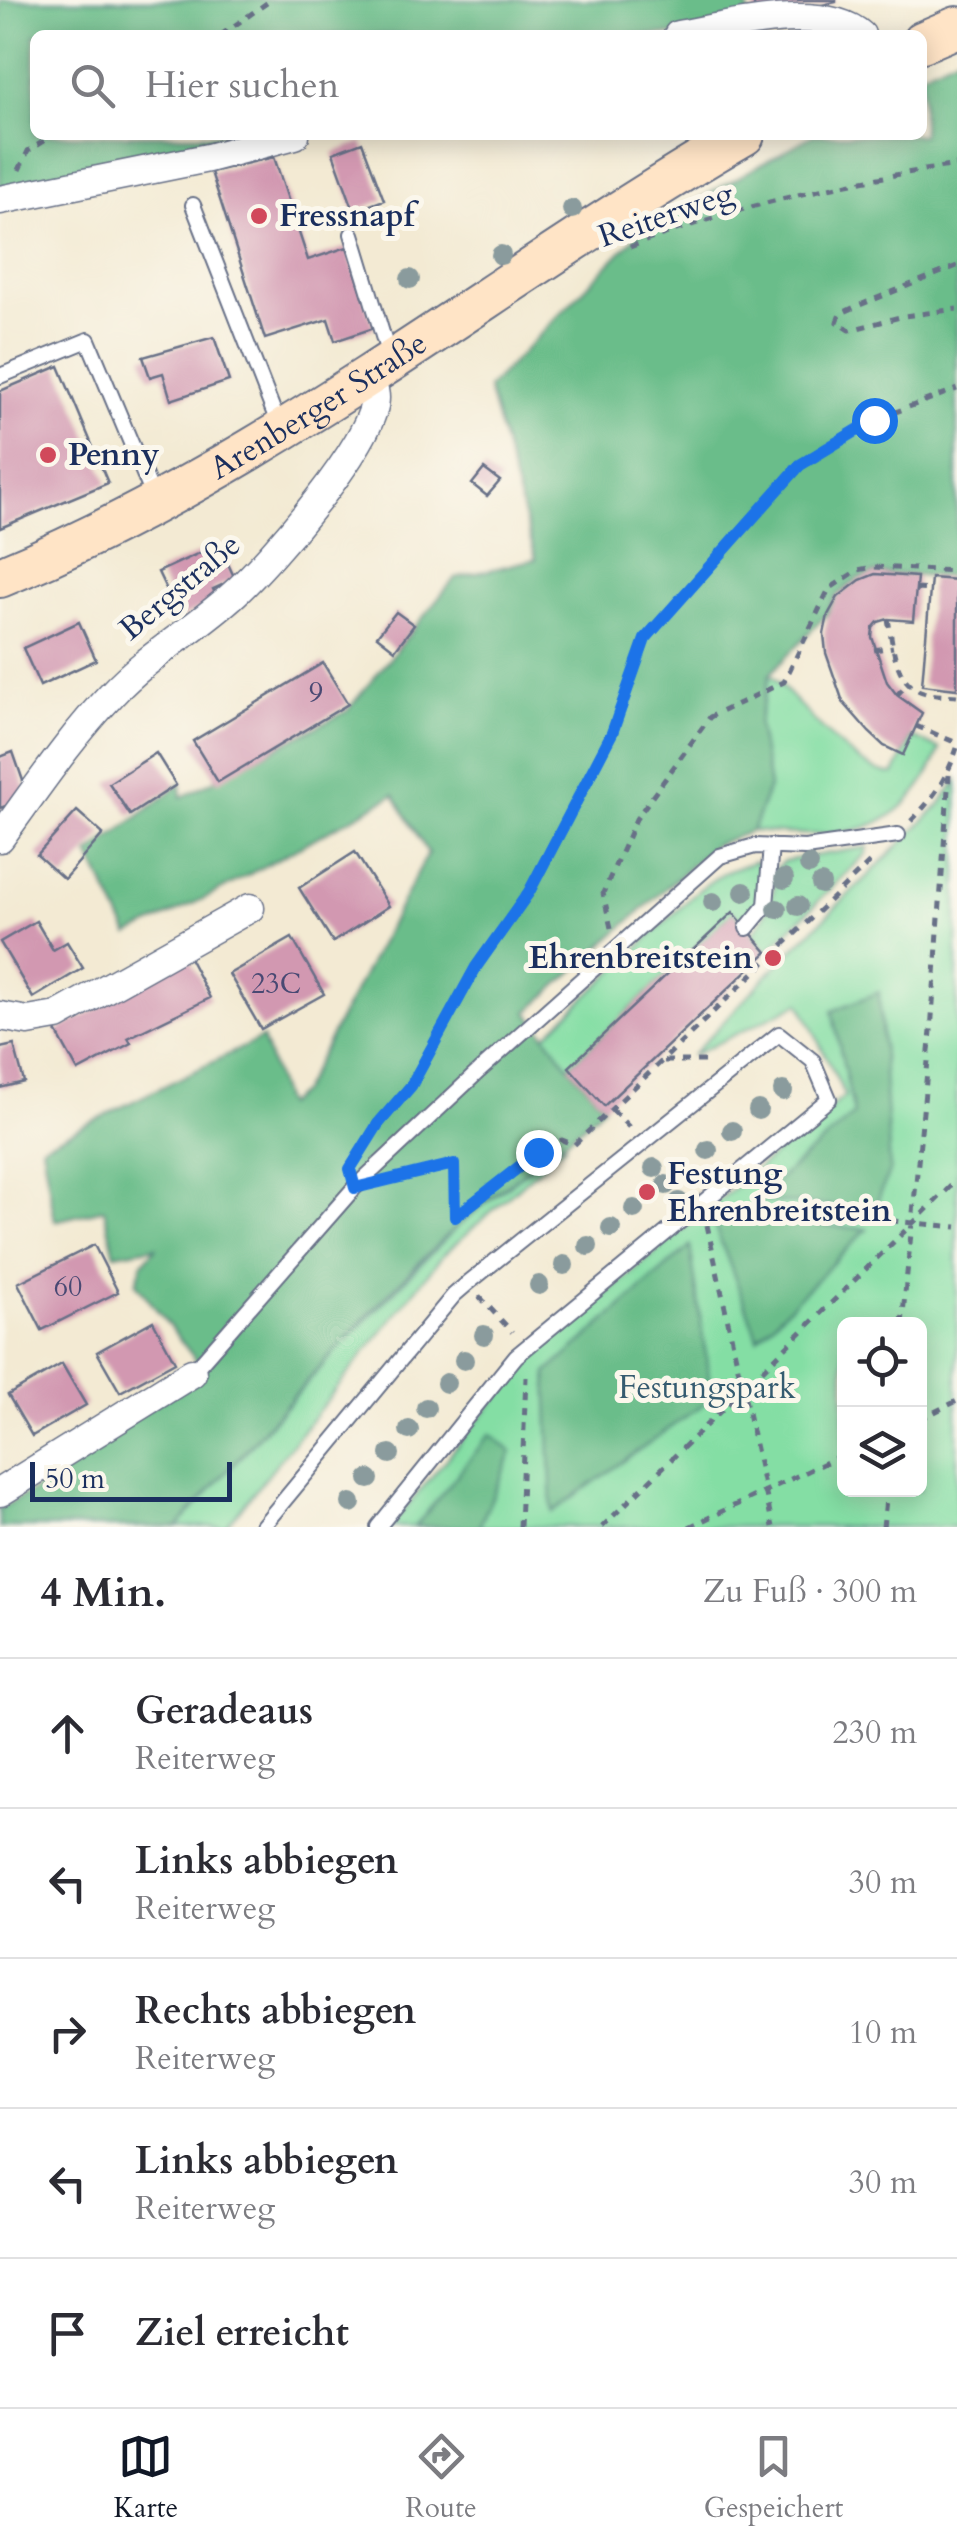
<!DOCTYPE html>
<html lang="de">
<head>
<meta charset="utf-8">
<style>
	body { margin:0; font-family:Cardo,serif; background:#f2f2f3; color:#2b2b33 }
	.controls { position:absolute; right:30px; bottom:30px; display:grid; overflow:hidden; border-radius:15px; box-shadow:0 5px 25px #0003 }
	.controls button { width:90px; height:90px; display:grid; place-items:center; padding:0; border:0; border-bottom:2px solid #e1e1e2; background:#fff; color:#2b2b33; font:50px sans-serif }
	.scale { position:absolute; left:30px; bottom:25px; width:202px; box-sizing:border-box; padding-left:10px; border:5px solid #1b2f5e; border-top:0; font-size:28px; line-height:35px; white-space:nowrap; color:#1b2f5e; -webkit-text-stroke:8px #fbf7ec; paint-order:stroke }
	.stop { position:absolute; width:30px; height:30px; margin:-22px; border:8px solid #1a73e8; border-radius:50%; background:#fff }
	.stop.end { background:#1a73e8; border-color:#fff; box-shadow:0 2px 10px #0008 }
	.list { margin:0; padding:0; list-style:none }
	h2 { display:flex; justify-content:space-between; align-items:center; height:130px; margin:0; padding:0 40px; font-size:42px }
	h2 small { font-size:32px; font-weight:400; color:#7c7c81 }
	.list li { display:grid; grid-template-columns:65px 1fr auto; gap:30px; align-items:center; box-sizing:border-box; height:150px; padding:0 40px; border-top:2px solid #e1e1e2 }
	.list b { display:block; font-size:38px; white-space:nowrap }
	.list p { margin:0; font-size:32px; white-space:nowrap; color:#7c7c81 }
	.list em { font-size:32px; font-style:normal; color:#7c7c81 }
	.icon { flex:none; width:55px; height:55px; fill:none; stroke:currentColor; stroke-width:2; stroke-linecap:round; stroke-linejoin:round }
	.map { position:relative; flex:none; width:957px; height:1527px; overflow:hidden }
	.search { position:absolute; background:#fff; box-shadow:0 5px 25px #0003; left:30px; right:30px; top:30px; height:110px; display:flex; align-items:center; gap:25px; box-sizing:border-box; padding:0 35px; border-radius:15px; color:#7c7c81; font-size:38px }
	.sheet { height:880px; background:#fff }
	nav { display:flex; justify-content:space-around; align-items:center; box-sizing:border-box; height:140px; border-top:2px solid #e1e1e2; background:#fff; font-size:28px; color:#7c7c81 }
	nav a { display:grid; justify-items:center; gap:5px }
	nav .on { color:#111827 }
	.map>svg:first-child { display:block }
	.green { fill:#84dea4; stroke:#508681; stroke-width:2.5; fill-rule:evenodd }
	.forest { fill:#6bbd8a; stroke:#437674; stroke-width:2.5 }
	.building { fill:#d298b1 }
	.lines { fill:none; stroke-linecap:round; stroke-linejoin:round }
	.lane-casing { stroke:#677087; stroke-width:18 }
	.street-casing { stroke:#677087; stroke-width:31 }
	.secondary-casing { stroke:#677087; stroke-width:44 }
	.path { stroke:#677087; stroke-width:5; stroke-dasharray:8 8; stroke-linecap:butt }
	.lane { stroke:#fff; stroke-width:14 }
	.street { stroke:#fff; stroke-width:28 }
	.secondary { stroke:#ffe4c6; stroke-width:40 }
	.tree { fill:#8a9b9d }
	.route { stroke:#1a73e8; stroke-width:12 }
	.poi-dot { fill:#d1495b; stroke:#fbf7ec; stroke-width:4 }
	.labels { text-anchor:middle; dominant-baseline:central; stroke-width:10; stroke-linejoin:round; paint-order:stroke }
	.number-label { font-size:28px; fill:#494973 }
	.street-label { font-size:32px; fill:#1b2f5e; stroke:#fbf7ec }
	.poi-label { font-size:32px; font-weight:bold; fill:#1b2f5e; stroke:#fbf7ec; text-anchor:start }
	.park-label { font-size:32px; fill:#355b70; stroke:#fbf7ec }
</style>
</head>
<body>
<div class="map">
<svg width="957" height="1527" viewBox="0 0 957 1527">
	<rect width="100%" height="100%" fill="#fbf7ec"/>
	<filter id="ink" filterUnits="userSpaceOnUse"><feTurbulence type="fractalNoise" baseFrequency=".01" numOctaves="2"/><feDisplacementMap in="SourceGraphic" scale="20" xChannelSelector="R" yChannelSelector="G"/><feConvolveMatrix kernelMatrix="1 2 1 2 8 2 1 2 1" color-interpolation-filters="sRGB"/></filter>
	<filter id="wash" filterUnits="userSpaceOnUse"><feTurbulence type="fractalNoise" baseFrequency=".0048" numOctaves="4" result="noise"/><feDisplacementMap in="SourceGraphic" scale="40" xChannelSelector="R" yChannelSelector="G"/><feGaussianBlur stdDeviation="2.25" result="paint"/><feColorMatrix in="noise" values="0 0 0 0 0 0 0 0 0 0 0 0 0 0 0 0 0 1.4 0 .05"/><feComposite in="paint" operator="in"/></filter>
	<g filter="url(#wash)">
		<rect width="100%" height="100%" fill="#f3ead3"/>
		<path class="green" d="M770,674c26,26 88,102 124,100l18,-37 28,12c-37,93 -101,89 -188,82l17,-44 -11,-63z
			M957,780v747h-567l143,-173 312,-258 -45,-93 -109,53 92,-97 157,-154zM844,1324h76v166h-76z
			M868,847l-2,7 -99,98 -15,-18c18,-22 22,-40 26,-68l6,-5z
			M755,861l10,13 -3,27 -19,22 -10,-11 -164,155 -24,-31 155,-147 23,-16z
			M561,1143l4,2 -123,111 -216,271h-49l162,-179 120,-123z"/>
		<path class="forest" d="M0,0h746l4,19 -77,16h-638v100h216l-251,57z
			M957,56v521l-82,-4 -16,5 -23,18 -10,19 -56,59 -12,50 11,63 -17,44 -38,14 -186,167 41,55 35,39c-45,45 -101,77 -147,120 -100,94 -189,200 -280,301h-177v-19l35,-18 57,-47 113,-71 -69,-89 6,-19 14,-17 -41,7 -11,-45 -49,12 -13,-75 220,-108 23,67 16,-13 127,-239 -34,-58 -179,98 -86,42 -40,-81 92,-70 1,13 165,-86 108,-133 81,-19 -48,-171 150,-154 175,-99h109v-62z
			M879,992l11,177 -15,39 -122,-7 101,-86 -22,-104z
			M722,1217l145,12 -109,109 -44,-114z
			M690,1246l22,152 -160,114 -5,-139z
			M490,1434l22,18 -33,75h-64z"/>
		<g id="blocks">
			<path class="building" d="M753,0h83v2l-79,17z
				M362,142l22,58 -30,11 -21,-58z
				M274,157l34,103 39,-13 27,81 -39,13 -7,-22 -63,20 -54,-167z
				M214,337l15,44 -58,19 -8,-27 -13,4 -7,-20z
				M59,366l49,117 -108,45v-137z
				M484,469l16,12 -13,15 -15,-12z
				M219,544l16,35 -22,10 5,11 -38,18 -22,-46z
				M875,574l42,3 -4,44 -25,-2 -10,3 -5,6 -1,9 15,45 10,13 25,18 -19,42 -19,-9 -15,-14 -26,-30 -17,-49 -2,-19 4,-19 10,-18 22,-17z
				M931,578l26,2v109l-35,-4z
				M396,612l18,13 -19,25 -18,-14z
				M79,622l17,38 -56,26 -17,-38z
				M323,663l25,41 -130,78 -25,-41z
				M13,752l16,46 -29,10v-51z
				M156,753l20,32 -46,30 -21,-32z
				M77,811l26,23 -39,45 -27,-24z
				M355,852l34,54 -56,36 -34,-54z
				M733,912l34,40 -163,154 -35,-39z
				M36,921l17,29 14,-8 16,26 -50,30 -33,-56z
				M292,938l32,56 -63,35 -32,-55z
				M186,952l24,46 -82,40 3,5 -53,28 -22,-40 53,-28z
				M14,1045l10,37 -24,6v-40z
				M94,1245l24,47 -76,38 -24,-47z
				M153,1321l22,41 -55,30 -23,-40z
				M62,1364l24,41 -54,31 -24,-41z"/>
		</g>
	</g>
	<g filter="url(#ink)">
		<use href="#blocks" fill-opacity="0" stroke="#677087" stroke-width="2.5"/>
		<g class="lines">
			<g class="lane-casing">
				<path id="lane" d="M193,205l87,223
					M352,234l37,122
					M0,376l88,-36 66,158
					M747,928l19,-23 5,-59
					M192,1373l163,-186 124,-116 241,-215 35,-10 50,2 93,-13
					M262,1527l192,-232 14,-12 311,-249 34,27 16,38 -313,257 -138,171"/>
			</g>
			<g class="street-casing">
				<path id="street" d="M678,35c47,-8 145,-34 183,0
					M0,200l208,-42 87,-23
					M0,838c36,-49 70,-100 112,-144 36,-39 84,-65 123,-101 34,-31 140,-152 140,-195 0,-8 -4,-15 -8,-22
					M0,1016l28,5 29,-5 193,-108
					M0,1492l192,-119"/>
			</g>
			<g class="secondary-casing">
				<g id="secondary">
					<path d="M922,42l35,-15"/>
					<path id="s1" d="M0,577c270,-111 494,-297 744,-442"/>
				</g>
			</g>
			<path class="path" d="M221,35l50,-35
				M19,170l9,-19 26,-16
				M630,247c104,-41 217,-66 327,-82
				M957,266l-102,41 -15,7 -3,8 13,8 54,-14 53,-7
				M916,589l14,1
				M888,619c5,25 6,64 35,73 10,4 24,3 34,4
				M874,650l19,-3
				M897,695l11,-12
				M916,726l41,17
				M911,821c22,-22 36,-43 46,-73
				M611,928l-8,-35 33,-74 74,-102 74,-35 45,-93 29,-19 16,-3 83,4
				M664,1061h48
				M612,1110l19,19
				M362,1150l16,-26 33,-38 65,-119 53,-75 83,-159 33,-94 155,-174 74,-45 83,-31
				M398,1175l56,-11 1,53 83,-65 24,-12 12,5 298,-285
				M731,1206l226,21
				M707,1225l66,302
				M479,1296l33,36
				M902,1324l29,-293 18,-256
				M920,1419l37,-18
				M520,1527l6,-150
				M602,1527l355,-347
				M689,1527l155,-73
				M883,1527l4,-37"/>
			<use href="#lane" class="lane"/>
			<use href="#street" class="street"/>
			<use href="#secondary" class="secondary"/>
		</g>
		<g class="tree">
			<circle cx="572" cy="209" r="10"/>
			<circle cx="501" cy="255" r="10"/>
			<circle cx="410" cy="279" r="10"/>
			<circle cx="809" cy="865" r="10"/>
			<circle cx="784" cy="879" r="10"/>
			<circle cx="821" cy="884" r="10"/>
			<circle cx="744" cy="892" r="10"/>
			<circle cx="713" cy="902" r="10"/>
			<circle cx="798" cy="906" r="10"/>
			<circle cx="777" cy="909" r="10"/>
			<circle cx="783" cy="1091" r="10"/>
			<circle cx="758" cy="1110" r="10"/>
			<circle cx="732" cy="1131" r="10"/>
			<circle cx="708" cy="1150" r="10"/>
			<circle cx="654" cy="1168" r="10"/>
			<circle cx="666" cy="1185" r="10"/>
			<circle cx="679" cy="1202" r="10"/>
			<circle cx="634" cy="1209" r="10"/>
			<circle cx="611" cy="1228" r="10"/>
			<circle cx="588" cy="1246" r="10"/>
			<circle cx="564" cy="1265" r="10"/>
			<circle cx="539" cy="1285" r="10"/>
			<circle cx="484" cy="1335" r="10"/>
			<circle cx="464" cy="1360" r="10"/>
			<circle cx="446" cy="1383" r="10"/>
			<circle cx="426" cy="1408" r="10"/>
			<circle cx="409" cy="1430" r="10"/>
			<circle cx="390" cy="1454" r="10"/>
			<circle cx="369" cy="1479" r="10"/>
			<circle cx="351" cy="1503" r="10"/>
		</g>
	</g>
	<g class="lines" filter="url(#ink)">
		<path class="route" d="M538,1152l-83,65 -1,-53 -99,24 -5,-19 28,-45 33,-38 65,-119 53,-75 83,-159 33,-94 155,-174 74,-45"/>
	</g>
	<g class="poi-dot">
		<circle cx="259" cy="216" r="10"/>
		<circle cx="48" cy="455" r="10"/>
		<circle cx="773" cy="958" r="10"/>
		<circle cx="647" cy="1192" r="10"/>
	</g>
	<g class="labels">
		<g class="number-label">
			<text x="316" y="693">9</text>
			<text x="276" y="984">23C</text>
			<text x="68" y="1287">60</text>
		</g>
		<g class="street-label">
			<text transform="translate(666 215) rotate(-19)">Reiterweg</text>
			<text stroke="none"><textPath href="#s1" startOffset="362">Arenberger Straße</textPath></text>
			<text transform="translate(180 587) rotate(-40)">Bergstraße</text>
		</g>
		<g class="poi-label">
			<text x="279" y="216">Fressnapf</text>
			<text x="68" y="455">Penny</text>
			<text x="753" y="958" text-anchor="end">Ehrenbreitstein</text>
			<text x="667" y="1174">Festung<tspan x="667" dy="37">Ehrenbreitstein</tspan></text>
		</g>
		<g class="park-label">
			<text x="707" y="1388">Festungspark</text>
		</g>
	</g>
</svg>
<div class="controls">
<button><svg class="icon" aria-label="locate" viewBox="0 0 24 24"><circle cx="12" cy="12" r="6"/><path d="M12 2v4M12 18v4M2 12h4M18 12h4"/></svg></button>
<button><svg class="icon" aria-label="layers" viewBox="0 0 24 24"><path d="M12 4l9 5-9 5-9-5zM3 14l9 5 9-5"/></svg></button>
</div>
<div class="scale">50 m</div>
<div class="stop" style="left:874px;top:420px"></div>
<div class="stop end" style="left:538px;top:1152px"></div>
<div class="search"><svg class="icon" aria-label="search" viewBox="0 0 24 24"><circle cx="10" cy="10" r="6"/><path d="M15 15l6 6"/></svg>Hier suchen</div>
</div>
<section class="sheet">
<h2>4 Min.<small>Zu Fuß · 300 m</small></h2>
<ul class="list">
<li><svg class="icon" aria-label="ahead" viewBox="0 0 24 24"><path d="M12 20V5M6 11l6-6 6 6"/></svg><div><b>Geradeaus</b><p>Reiterweg</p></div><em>230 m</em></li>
<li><svg class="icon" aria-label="left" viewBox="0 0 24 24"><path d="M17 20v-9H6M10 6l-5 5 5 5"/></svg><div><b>Links abbiegen</b><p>Reiterweg</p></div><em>30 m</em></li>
<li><svg class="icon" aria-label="right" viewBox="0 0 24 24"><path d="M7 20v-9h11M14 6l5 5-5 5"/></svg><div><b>Rechts abbiegen</b><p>Reiterweg</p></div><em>10 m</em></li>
<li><svg class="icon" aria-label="left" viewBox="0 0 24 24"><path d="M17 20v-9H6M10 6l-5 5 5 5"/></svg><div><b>Links abbiegen</b><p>Reiterweg</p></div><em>30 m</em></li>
<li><svg class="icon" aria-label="arrive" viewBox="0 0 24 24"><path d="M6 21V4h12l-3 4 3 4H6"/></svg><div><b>Ziel erreicht</b></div></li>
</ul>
</section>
<nav>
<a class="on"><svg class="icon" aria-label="map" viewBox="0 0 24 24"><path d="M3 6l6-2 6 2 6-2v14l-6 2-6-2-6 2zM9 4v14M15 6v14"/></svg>Karte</a>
<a><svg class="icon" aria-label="directions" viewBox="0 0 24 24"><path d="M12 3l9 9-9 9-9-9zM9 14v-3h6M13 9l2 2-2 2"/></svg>Route</a>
<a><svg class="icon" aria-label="saved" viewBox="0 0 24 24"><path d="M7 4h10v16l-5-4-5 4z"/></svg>Gespeichert</a>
</nav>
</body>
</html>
